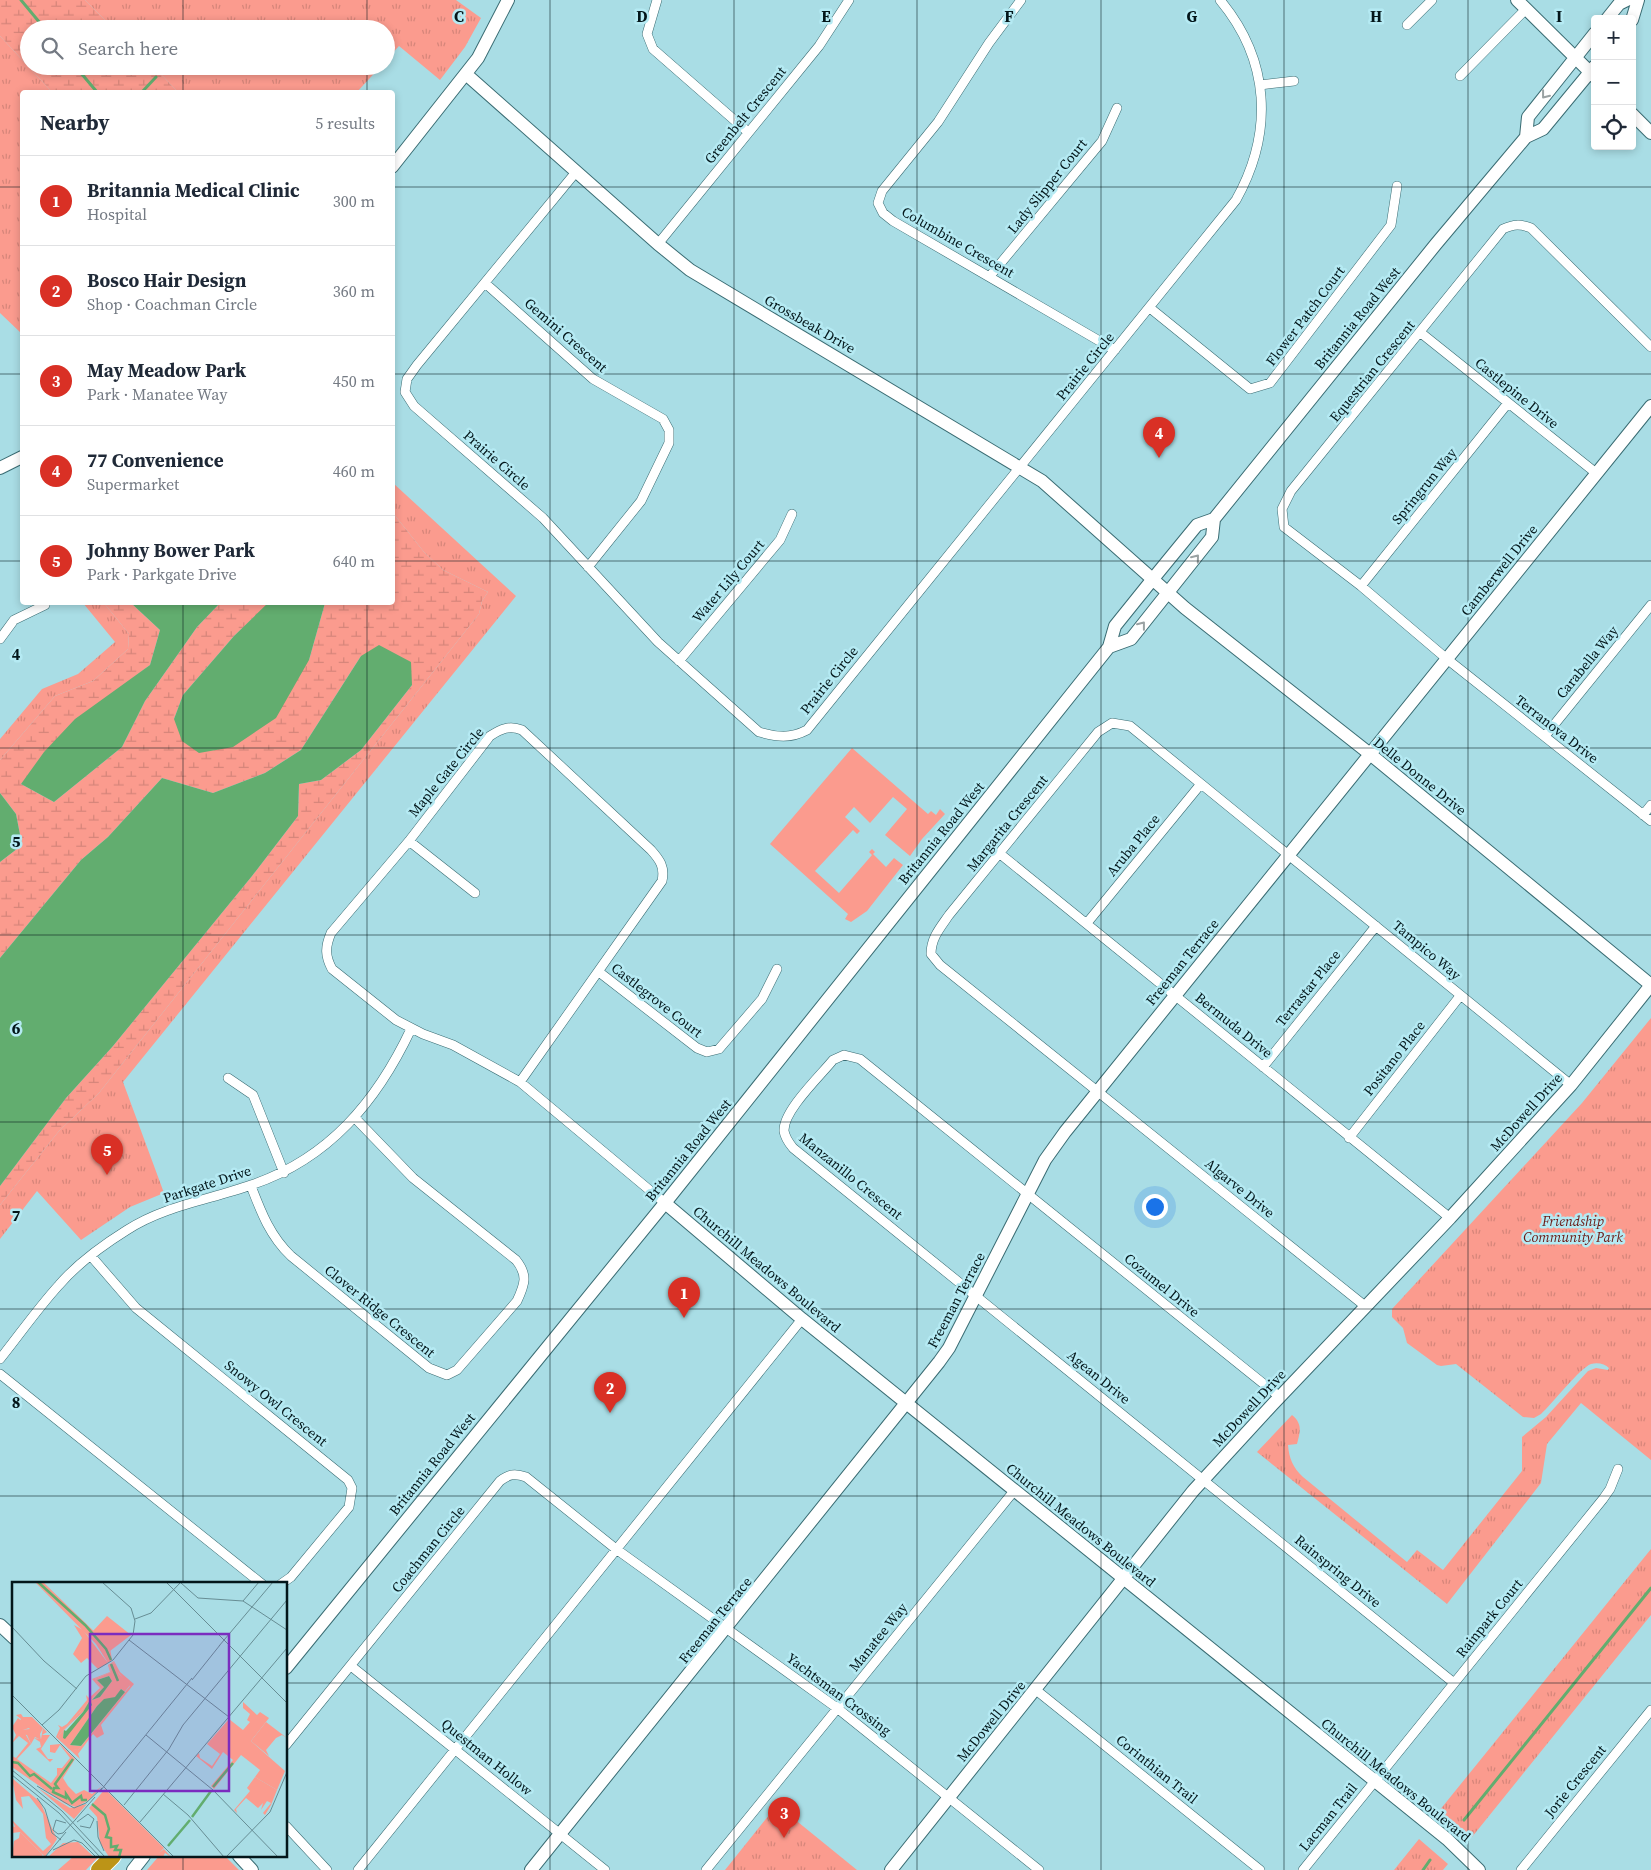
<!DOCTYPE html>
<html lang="en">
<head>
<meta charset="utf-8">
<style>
	body { margin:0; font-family:"Source Serif 4",serif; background:#f2f2f3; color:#1f2937 }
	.controls { position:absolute; right:15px; top:15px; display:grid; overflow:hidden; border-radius:5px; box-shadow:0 2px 8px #0003 }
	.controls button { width:45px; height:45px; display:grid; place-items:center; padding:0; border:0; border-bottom:1px solid #e0e1e3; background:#fff; color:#1f2937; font:25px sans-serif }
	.you { position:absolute; left:1154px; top:1206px; width:18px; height:18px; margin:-12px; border:4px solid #fff; border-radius:50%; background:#1a73e8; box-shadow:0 0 0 8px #1a73e833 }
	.badge { display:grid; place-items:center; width:32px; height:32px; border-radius:50%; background:#d93025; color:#fff; font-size:16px; font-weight:700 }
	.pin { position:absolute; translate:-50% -41px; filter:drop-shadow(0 1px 2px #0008) }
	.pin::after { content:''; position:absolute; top:26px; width:18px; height:15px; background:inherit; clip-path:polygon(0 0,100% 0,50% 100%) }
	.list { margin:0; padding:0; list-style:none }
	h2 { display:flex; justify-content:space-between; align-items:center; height:65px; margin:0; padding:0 20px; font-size:21px }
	h2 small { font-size:16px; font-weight:400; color:#747a83 }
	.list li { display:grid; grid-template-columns:32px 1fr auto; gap:15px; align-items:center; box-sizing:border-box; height:90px; padding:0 20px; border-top:1px solid #e0e1e3 }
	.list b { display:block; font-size:19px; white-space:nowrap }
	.list p { margin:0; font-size:16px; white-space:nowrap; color:#747a83 }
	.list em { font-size:16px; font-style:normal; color:#747a83 }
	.icon { flex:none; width:28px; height:28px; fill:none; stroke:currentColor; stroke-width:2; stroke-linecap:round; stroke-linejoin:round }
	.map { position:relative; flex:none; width:1651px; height:1870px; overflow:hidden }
	.search { position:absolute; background:#fff; box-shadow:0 2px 8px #0003; left:20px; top:20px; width:375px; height:55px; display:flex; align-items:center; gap:12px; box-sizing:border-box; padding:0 18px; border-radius:28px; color:#747a83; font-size:19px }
	.panel { position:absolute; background:#fff; box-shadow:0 2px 8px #0003; left:20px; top:90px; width:375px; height:515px; border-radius:5px }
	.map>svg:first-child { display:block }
	.green { fill:#fb9b8e }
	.wetland { fill:url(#wetland-marsh) }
	.park { fill:url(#park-tufts) }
	.water { fill:#62ad6f }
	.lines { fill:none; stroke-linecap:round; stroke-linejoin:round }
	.stream { stroke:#62ad6f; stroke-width:3 }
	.street-casing { stroke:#3a6c73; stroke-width:10 }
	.secondary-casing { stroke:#3a6c73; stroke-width:14 }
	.highway-casing { stroke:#fff; stroke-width:18 }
	.street { stroke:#fff; stroke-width:9 }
	.secondary { stroke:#fff; stroke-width:12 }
	.highway { stroke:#bc9417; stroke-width:16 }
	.oneway { stroke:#9aa2a3 }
	.grid { fill:none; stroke:#03161a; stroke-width:1; stroke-opacity:0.55 }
	.labels { text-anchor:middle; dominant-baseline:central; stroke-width:5; stroke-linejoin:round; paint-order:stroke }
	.street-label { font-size:14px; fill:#03161a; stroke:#b5eaf3 }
	.park-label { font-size:14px; font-style:italic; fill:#6b1712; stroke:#b5eaf3 }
	.inset-river { fill:none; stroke:#62ad6f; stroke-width:2.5 }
	.inset-road { fill:none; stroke:#678d94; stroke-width:1 }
	.view { fill:#7b2cbf; fill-opacity:0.15; stroke:#7b2cbf; stroke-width:2.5 }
	.inset-edge { fill:none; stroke:#03161a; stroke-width:2.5 }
	.grid-label { font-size:16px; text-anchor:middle; font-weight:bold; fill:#03161a; stroke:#b5eaf3; stroke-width:5; stroke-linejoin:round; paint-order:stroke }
</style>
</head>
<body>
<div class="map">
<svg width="1651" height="1870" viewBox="0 0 1651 1870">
	<defs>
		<pattern id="wetland-marsh" width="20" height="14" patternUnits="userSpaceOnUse" patternTransform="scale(1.25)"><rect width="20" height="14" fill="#fb9b8e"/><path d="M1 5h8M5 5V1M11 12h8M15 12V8" fill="none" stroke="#d6857a"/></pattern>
		<pattern id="park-tufts" width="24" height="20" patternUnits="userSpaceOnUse" patternTransform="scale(1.25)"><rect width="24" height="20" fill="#fb9b8e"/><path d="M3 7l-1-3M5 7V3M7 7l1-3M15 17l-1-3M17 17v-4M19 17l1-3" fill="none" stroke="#d6857a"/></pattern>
	</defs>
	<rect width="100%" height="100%" fill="#a9dde5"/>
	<path class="green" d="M852,748l76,66 3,-3 5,4 4,-6 5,5 -23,25 -12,17 -25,-21 22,-26 -14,-12 -23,26 -16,-16 -9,10 15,14 -3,3 -4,-4 -38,41 24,22 33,-38 -3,-3 3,-3 3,3 -2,2 13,13 8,-9 9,7 -36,46 -16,11 -6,-3 3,-5 -78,-70z
		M74,1856h25l-13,14h-28z
		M159,1856h66l14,14h-92z"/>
	<path class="wetland" d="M0,0h85l29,29h-85v37h124l25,26h-126l-52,-56z
		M393,513l31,39 19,18 45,22 -6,9 -3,13 -380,479 -40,38 -59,74v-19l66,-88 47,-52 139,-170 46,-60 1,-32 22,-4 40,-30 51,-65 -51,-29 -60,94 -36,23 -52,20 -51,-15 -54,59 -27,23 -81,98v-96l22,-17 -6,-31 -16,-21v-33l55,-64 38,-15 35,-32 1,-15 -25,-31h27l29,27 -10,35 -29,22 -100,97 33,18 68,-55 23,-46 52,-74 23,-24h49l-35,33 -51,59 -9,24 135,-59 16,-57 67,-1z"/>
	<path class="park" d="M85,0h371l25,18 -16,29 -25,33 -41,-34 -13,14v-31h-272z
		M0,36l52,56h-30v242l-22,-21z
		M153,66h228l-24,26h-179z
		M393,483l123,113 -393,486 41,111 -34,14 -49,33 -44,-49 -37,48v-34l59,-74 40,-38 380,-479 3,-13 6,-9 -45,-22 -19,-18 -31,-39z
		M83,603h21l25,31 -1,15 -35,32 -38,15 -55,64v-21l42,-50 36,-15 37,-32z
		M1651,1018v442l-70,-57 -34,41 -6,39 -94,121 -190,-152 35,-37c11,9 8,17 5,29l-9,1c1,13 5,23 15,32l104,85 10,-12 26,20 79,-99v-34l24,-20 42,-46 8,-3 12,2 1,-2c-4,-4 -11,-6 -18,-4 -11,4 -39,40 -50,50l-7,4 -11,-1 -67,-53 -15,2 -4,-1 -30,-22 -4,-15 -11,-11v-8l190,-206z
		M1651,1549v66l-179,222 -33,-26z
		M777,1805l80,65h-132z
		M1419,1839l29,25 -5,6h-49z"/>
	<path class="water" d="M269,602l56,1 -16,57 -33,58 -43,29 -34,6 -17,-12 -8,-22 9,-24 51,-59z
		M131,603h89l-23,24 -52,74 -23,46 -68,55 -33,-18 23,-32 31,-33 75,-54 10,-35z
		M379,645l32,17 1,23 -51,65 -40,30 -22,4 -1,32 -46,60 -139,170 -47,52 -66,88v-228l81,-98 27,-23 54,-59 51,15 52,-20 36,-23 60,-94z
		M0,793l16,21 6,31 -22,17z"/>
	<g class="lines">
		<path class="stream" d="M21,0l24,29
			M75,66l22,26
			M142,92l14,-15
			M1464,1820l187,-232
			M1423,1870l7,-10"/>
		<g class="street-casing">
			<path id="street" d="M657,0l-10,34 6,15 95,83
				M1021,0l-32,43 -51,79 -56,69 -4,12 5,10 10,8 222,129
				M1407,25l25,-25
				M1460,76l66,-67
				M1260,85l34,-4
				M576,172l-159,193 -10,14 -2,13 9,14 129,112 115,124 101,90c18,5 31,7 48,-2l429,-530c38,-68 34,-140 -16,-200
				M658,244l161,-198 30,-46
				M990,276l112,-135 15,-33
				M485,283l108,96 70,40 6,11v13l-28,58 -53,66
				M1150,308l100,81 20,-6 121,-158 6,-39
				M1421,333l175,140
				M1651,347l-120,-119c-11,-4 -17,-4 -28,1l-212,262 -9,18 2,18 77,59 86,73 204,162
				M1361,586l147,-183
				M0,639l14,-19 31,-15
				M679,661l101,-121 12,-26
				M1545,736l106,-131
				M1643,815l8,-10
				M409,841l66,52
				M999,853l451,365
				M1087,923l113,-138
				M599,972l98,76 10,4 12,-3 43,-50 15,-30
				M1263,1067l113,-141
				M228,1078l25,17 31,78
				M520,1082l142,-201c3,-14 -2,-21 -11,-31l-129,-120c-13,-5 -21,-1 -32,6l-81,105 -78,92c-6,14 -6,23 1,36l64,51 27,14 30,11 67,37 145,121
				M1349,1138l111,-142
				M251,1186c10,26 19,50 40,70l138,112 18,7 10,-5 60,-69c8,-17 11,-26 -1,-41l-103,-82 -58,-60
				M91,1256l45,52 212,172 4,8 -3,19 -58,70 -10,7
				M1365,1306l-425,-341 -9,-11c0,-16 9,-26 18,-39l149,-183 14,-9 18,3 441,359
				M0,1359c20,-25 38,-51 59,-74 18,-21 44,-40 68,-55 37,-24 82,-30 124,-45 78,-26 126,-84 160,-156
				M0,1374l262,210
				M1280,1397l-420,-338 -16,-4 -11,5c-13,16 -50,51 -49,71 1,7 5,12 9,17l661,535
				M351,1666l254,204
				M1036,1690l224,180
				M286,1745l214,-264c9,-7 15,-8 26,-4l90,72 221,159 202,162
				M286,1826l41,44
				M358,1870l444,-551
				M706,1870l308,-379
				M1303,1870l300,-371 7,-10 8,-20
				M1521,1870l130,-160"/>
		</g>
		<g class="secondary-casing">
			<path id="secondary" d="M1517,0l78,77
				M1607,19l12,-15 8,-4
				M1632,20l6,-20
				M467,75l191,169 32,26 352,211 143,127 185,146 281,231
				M1632,114l19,19
				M1526,137l2,-20 67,-84
				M392,167l86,-109 30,-58
				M0,468l22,-11
				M1109,647l22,-8 81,-102 2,-18 222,-275 90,-107 17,-8 52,-63
				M665,1203l137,116 645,520 32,31
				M0,1625l14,13
				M286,1668l379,-465 444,-556 6,-21 37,-46 45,-55 17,-6
				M239,1856l13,14
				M133,1870l11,-14
				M531,1870l408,-508 10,-14 96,-188 20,-28 586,-726
				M891,1870l302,-379 79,-86 178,-187 121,-133 80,-100"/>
		</g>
		<g class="highway-casing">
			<path id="highway" d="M99,1870l14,-14"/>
		</g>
		<use href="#street" class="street"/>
		<use href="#secondary" class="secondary"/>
		<use href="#highway" class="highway"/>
	</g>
	<defs><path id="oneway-chevron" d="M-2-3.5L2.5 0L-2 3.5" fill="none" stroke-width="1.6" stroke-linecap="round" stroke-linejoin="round" transform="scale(1.25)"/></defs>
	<g class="oneway">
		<use href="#oneway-chevron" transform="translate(1545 95) rotate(128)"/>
		<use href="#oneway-chevron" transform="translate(1196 558) rotate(-51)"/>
		<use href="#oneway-chevron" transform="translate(1142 625) rotate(-52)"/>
	</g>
	<path class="grid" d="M183,0v29M367,0v29M550,0v1870M734,0v1870M917,0v1870M1101,0v1870M1284,0v1870M1468,0v1870M183,66v26M367,66v26M0,187h22M392,187h1259M0,374h22M392,374h1259M0,561h22M392,561h1259M183,602v982M367,602v1268M0,748h1651M0,935h1651M0,1122h1651M0,1309h1651M0,1496h1651M0,1683h14M286,1683h1365M183,1856v14"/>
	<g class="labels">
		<g class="street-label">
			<text transform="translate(745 115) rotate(-51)">Greenbelt Crescent</text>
			<text transform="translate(1047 186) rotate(-51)">Lady Slipper Court</text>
			<text transform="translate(958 242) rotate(30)">Columbine Crescent</text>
			<text transform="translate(1305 316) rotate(-53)">Flower Patch Court</text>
			<text transform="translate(1357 318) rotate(-51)">Britannia Road West</text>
			<text transform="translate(810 324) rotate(30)">Grossbeak Drive</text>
			<text transform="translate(566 335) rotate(41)">Gemini Crescent</text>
			<text transform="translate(1085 366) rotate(-51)">Prairie Circle</text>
			<text transform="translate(1372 371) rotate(-51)">Equestrian Crescent</text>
			<text transform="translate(1517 393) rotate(39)">Castlepine Drive</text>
			<text transform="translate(497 460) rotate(41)">Prairie Circle</text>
			<text transform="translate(1424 486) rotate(-51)">Springrun Way</text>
			<text transform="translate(1499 570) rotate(-51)">Camberwell Drive</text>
			<text transform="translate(728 581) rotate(-50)">Water Lily Court</text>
			<text transform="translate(1587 662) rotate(-51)">Carabella Way</text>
			<text transform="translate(829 680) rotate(-51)">Prairie Circle</text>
			<text transform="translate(1557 729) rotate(38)">Terranova Drive</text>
			<text transform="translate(446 772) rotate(-51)">Maple Gate Circle</text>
			<text transform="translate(1420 776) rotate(39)">Delle Donne Drive</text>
			<text transform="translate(1007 823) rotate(-51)">Margarita Crescent</text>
			<text transform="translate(941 833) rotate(-51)">Britannia Road West</text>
			<text transform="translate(1133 845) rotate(-51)">Aruba Place</text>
			<text transform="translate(1427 950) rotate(40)">Tampico Way</text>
			<text transform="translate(1182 962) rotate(-51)">Freeman Terrace</text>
			<text transform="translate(1308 988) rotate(-51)">Terrastar Place</text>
			<text transform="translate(657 1000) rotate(38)">Castlegrove Court</text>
			<text transform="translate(1234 1025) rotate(39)">Bermuda Drive</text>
			<text transform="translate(1394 1058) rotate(-52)">Positano Place</text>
			<text transform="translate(1526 1112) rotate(-48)">McDowell Drive</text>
			<text transform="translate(688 1150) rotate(-51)">Britannia Road West</text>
			<text transform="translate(851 1176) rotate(39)">Manzanillo Crescent</text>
			<text transform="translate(207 1184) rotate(-18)">Parkgate Drive</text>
			<text transform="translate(1240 1188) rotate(39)">Algarve Drive</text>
			<text transform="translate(767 1269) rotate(40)">Churchill Meadows Boulevard</text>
			<text transform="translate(1162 1285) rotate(39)">Cozumel Drive</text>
			<text transform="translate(956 1300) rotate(-62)">Freeman Terrace</text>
			<text transform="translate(380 1311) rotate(39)">Clover Ridge Crescent</text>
			<text transform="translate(1099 1377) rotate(39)">Agean Drive</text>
			<text transform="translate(276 1403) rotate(39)">Snowy Owl Crescent</text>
			<text transform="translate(1249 1408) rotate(-47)">McDowell Drive</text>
			<text transform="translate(432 1464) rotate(-51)">Britannia Road West</text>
			<text transform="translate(1081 1525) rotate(39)">Churchill Meadows Boulevard</text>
			<text transform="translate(428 1549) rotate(-51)">Coachman Circle</text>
			<text transform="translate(1338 1571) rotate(39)">Rainspring Drive</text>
			<text transform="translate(1489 1618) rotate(-51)">Rainpark Court</text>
			<text transform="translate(715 1620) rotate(-51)">Freeman Terrace</text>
			<text transform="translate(878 1637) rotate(-51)">Manatee Way</text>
			<text transform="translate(839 1694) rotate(37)">Yachtsman Crossing</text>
			<text transform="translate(991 1721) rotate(-51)">McDowell Drive</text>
			<text transform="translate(487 1757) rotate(39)">Questman Hollow</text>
			<text transform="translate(1157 1769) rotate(39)">Corinthian Trail</text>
			<text transform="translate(1396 1780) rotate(39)">Churchill Meadows Boulevard</text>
			<text transform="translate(1575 1781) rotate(-51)">Jorie Crescent</text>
			<text transform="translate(1328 1817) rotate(-51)">Lacman Trail</text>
		</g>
		<g class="park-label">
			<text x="1573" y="1221">Friendship<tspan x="1573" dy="16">Community Park</tspan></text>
		</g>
	</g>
	<g transform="translate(12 1582)">
		<rect width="275" height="275" fill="#a9dde5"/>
		<path d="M6,136l11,10 -6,2 8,14 -14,15 34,24 6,-8v-7h5l8,-10 -10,-13 -5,8 -5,-1v-7l10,-1 15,15 -12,19 5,8 8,8 8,-4 8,4 10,-8 -13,14 -13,7 -12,-4 -52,-36v-11l4,2 12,-15 -9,-7 -7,7 4,-8 -4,-8zM254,140l21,16 -5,-3 -6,3 -10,12 3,6 -18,-15zM31,146l4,4 -5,3h8l-9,14 7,10h5l-3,3 -14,-13 5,-2 -1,-5 -6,-4 7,1zM243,195l22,13 -6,15 -6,10 -2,-2 8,-10 -4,-2 -6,9 2,-7 -5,5 -12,-10 -10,11 1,4 -3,-3 16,-19 -3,-3zM0,196l28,24 17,37 -12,18 -25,-25 -8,1v-7l3,1 -3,-7 31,31 8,-7 -5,-6 -3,-24 -14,-18 -8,1 2,12 -7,-9zM26,206l32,20 17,-4 -13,15zM93,207l59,59 -5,5 5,-4 7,8 -6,-4 -2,4h-54l-9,-14 -3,-26 -8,-9zM66,260l16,15h-46l15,-14z" fill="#fb9b8e"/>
		<path d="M9,132l2,3h9l11,11 -3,6 1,6 -6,-3 -4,7 -4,-9 -8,-1 1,-4 10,-1 -11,-7 2,-3 -5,-4zM8,250l22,22 1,3h-31l2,-16 5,-3z" fill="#fb9b8e"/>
		<path d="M23,0h8l60,58 7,8 2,12 -4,3 -12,-19zM102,80l5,12 12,10 -53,66 -9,-1 -11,-13 43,-47 -6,-10 16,-7 -2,-6zM97,94l3,5 -12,16 -8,3 12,-13 -7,-7zM109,107l4,3 -44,54 -11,-1 27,-39 7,-6 12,-3zM78,119l2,4 -29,33 1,-8 19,-18z" fill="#fb9b8e" fill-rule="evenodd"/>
		<path d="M95,34l24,19 -21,16 -17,-20zM62,43l9,5 25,33 -10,6 -11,-11 -6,5 -8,-9 9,-16zM102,79l6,11 14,12 -33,41 3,9 -7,4 -4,-4 -15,20 2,5 -24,-22 4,-9 -2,-3 4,2 5,-3 20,-24 -1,-5 3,3 11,-10 -8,-9 18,-7 -2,-7zM102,80l3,9 13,15 -52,64 -9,-2 -11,-12 43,-47 -6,-10 16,-7 -2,-6zM231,120l14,13 3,-3 9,6 -18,23 34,30 -8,19 -22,-13 5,-7 -19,-15 -27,34 -3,-3 22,-26 -10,-8 -11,17 -16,-13 3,-3 1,5 12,8 8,-12 -13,-10 22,-25 14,11 7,-8 -3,-2 3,-6 -7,-6z" fill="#fb9b8e" fill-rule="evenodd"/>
		<path d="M97,94l3,5 -12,16 -8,3 12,-13 -7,-7zM109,107l4,3 -44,54 -11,-1 27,-39 7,-7 11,-2zM78,118l2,5 -27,34 -2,-1 1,-8 2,1 17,-19z" fill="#62ad6f"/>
		<path class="inset-river" d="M26,0l47,43 21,24 5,11M99,82l7,17M61,177l-18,25 3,4h-4l-1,4 13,6v-4l6,9 9,-7 1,4h5M0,180l6,1 12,13 4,-2 18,15M201,205l20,-24M80,222l13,11 4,14 -3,8 5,1v9l6,-1 -2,4h6l-2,7M180,235l19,-26M156,264l22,-26"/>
		<path class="inset-road" d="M154,0l121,121M169,1l17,15 45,3 44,29M231,19l16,-19M123,37l16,-6 30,-31M0,45l32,34 33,28M117,58l100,77M207,64l54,-64M180,98l28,-35M0,113l162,162M30,143l17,-15 27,-34 27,-16 20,-25 2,-14 -4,-13 -29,-26M134,153l67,55 65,67M0,188l50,41 43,46M0,193l47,38 41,44M25,204l37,22 12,-5 16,-15M89,208l91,-112M151,212l25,21 36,42M25,216l8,11 7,24 9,7M112,223l45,-56 14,-24 104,-125M63,238l20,-23M85,239l1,16 6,14M65,240l11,-8 6,5 -4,9 -10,-2M128,240l147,-174M54,241l-10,-3 -3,10 5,4 5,-1 13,-14M41,268l21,-10 8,3 14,14M33,275l21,-25M214,275l44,-45 17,-40"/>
		<path class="view" d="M78,52h139v157h-139z"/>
		<rect width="275" height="275" class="inset-edge"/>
	</g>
	<g class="grid-label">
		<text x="459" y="22">C</text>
		<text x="642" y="22">D</text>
		<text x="826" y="22">E</text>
		<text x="1009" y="22">F</text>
		<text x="1192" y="22">G</text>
		<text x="1376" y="22">H</text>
		<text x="1559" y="22">I</text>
		<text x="16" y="660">4</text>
		<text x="16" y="847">5</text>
		<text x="16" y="1034">6</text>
		<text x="16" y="1221">7</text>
		<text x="16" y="1408">8</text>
	</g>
</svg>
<div class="controls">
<button>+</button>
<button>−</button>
<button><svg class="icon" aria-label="locate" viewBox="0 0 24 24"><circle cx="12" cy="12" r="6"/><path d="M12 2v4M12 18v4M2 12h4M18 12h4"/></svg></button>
</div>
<div class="you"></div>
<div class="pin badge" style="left:684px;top:1318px">1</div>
<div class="pin badge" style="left:610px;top:1413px">2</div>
<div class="pin badge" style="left:784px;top:1838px">3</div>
<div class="pin badge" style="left:1159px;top:458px">4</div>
<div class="pin badge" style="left:107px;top:1175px">5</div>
<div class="search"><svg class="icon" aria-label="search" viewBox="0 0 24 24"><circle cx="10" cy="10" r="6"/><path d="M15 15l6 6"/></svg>Search here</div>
<section class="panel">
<h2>Nearby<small>5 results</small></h2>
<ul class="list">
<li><span class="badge">1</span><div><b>Britannia Medical Clinic</b><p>Hospital</p></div><em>300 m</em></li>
<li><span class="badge">2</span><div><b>Bosco Hair Design</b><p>Shop · Coachman Circle</p></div><em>360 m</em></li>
<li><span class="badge">3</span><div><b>May Meadow Park</b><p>Park · Manatee Way</p></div><em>450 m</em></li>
<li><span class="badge">4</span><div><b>77 Convenience</b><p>Supermarket</p></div><em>460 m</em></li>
<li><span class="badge">5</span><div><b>Johnny Bower Park</b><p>Park · Parkgate Drive</p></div><em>640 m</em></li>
</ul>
</section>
</div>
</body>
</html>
